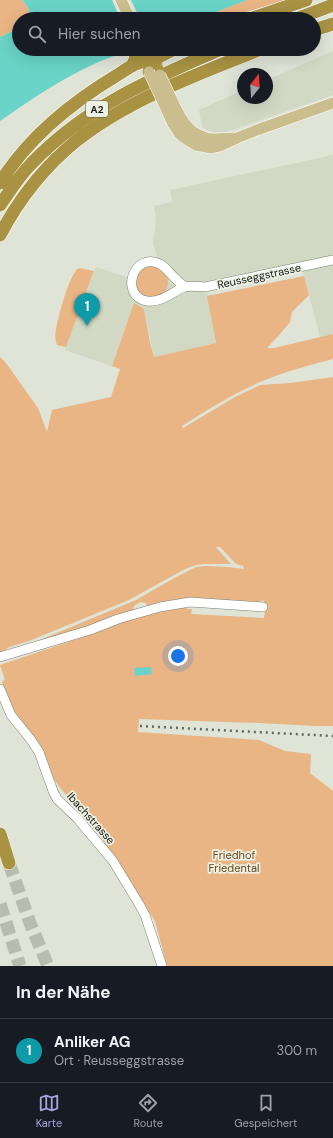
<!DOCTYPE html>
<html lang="de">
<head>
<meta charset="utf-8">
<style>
	body { margin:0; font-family:"DM Sans",sans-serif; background:#242831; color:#f1f3f6 }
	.compass { position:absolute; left:237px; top:68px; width:36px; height:36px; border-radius:50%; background:#171b24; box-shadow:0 4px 16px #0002; rotate:17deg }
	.you { position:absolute; left:178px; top:656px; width:14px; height:14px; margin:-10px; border:3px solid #fff; border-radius:50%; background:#1a73e8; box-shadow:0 0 0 6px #1a73e833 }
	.badge { display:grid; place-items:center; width:26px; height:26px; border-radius:50%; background:#a3a5db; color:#fff; font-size:13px; font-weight:700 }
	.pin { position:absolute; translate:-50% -33px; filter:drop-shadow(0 1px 2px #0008) }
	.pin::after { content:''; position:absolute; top:21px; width:14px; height:12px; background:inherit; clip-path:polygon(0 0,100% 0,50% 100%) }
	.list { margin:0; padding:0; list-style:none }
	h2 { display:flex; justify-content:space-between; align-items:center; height:52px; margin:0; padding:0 16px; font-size:17px }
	h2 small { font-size:13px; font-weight:400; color:#9ea1a6 }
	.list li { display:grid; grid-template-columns:26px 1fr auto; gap:12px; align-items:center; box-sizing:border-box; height:64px; padding:0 16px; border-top:1px solid #363941 }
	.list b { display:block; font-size:15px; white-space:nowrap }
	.list p { margin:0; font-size:13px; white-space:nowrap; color:#9ea1a6 }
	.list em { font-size:13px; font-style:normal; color:#9ea1a6 }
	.icon { flex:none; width:22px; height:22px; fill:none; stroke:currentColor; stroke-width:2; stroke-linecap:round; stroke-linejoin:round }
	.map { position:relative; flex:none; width:333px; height:966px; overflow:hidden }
	.search { position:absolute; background:#171b24; box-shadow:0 4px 16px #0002; left:12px; right:12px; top:12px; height:44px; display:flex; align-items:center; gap:10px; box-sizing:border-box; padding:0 14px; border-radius:22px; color:#9ea1a6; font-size:15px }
	.sheet { height:116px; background:#171b24 }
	nav { display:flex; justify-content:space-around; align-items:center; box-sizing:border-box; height:56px; border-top:1px solid #363941; background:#171b24; font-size:11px; color:#9ea1a6 }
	nav a { display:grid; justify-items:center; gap:2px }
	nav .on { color:#a3a5db }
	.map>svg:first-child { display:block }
	.built { fill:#d1d9c4 }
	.green { fill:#e9b584 }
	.water { fill:#69d4c7 }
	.pier { fill:#dfe4d7 }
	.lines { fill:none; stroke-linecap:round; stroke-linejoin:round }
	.highway-tunnel { stroke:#b7bcb0; stroke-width:13; stroke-dasharray:13 6; stroke-linecap:butt }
	.minor-casing { stroke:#7b8073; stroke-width:10 }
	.major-casing { stroke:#fff; stroke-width:12 }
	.highway-casing { stroke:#fff; stroke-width:14 }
	.minor { stroke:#fff; stroke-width:9 }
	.major { stroke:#cbbe8e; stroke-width:11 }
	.highway { stroke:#a99343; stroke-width:13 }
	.rail { stroke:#64675f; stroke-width:2.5; stroke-dasharray:2 4; stroke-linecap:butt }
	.major-bridge-casing { stroke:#fff; stroke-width:12; stroke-linecap:butt }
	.major-bridge { stroke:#cbbe8e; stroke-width:11 }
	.labels { text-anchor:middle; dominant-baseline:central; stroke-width:3.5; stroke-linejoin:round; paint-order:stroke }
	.shield { fill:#ecf1e4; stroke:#585a53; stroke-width:1 }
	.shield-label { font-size:10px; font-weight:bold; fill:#181a15 }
	.street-label { font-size:11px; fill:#181a15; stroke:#ecf1e4 }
	.park-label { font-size:11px; fill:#6b4419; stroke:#ecf1e4 }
</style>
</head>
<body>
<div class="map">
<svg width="333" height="966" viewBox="0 0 333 966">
	<rect width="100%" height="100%" fill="#dfe4d7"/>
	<path class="built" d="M333,51v44l-112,39 -14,-4 -5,-3 -3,-17 44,-20v8h24v-18z
		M333,155v179l-13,3 -18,-70 -96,20 10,56 -62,14 -10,-48 -6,-3 -13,22 -13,38 -47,-16 31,-83 33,11 8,-14 8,-6 13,1 -5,-15 3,-25 -2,-13 18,-4 -2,-12z"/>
	<path class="green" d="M0,0h22l2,2 5,7 -2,10h-8v9l-19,9z
		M247,0h39l-64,19h-24z
		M136 282a16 16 0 1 1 32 0a16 16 0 1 1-32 0Z
		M80,268l14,3 -28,76 -9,-2c-2,-5 -2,-10 -1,-16 3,-14 11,-46 19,-57 2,-3 2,-3 5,-4z
		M304,276l5,19 -17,17 -2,10 -9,11 -14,15h7l59,-14v25c-23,6 -46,12 -68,21 -29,12 -57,29 -83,46l1,2 52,-31 25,-12 30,-2 43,-6v349h-17l-57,-3 -120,-4 -1,13 121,8 26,11 26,3 -1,19 23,18v175h-166l-12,-45 -53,-82 -44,-54 -46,-73 -10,-31 3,-1 -5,-15 92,-31 21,-10 73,-19 1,4h5l-1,5 73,4 2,-12 -3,-6 -4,2 -112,4 -1,-3 -6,-1 -6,4 -1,2 1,2 -56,20 -43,12 101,-42 40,-23 20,-10 10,-1 22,1 16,2 -1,-3 -7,-2 -16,-17h-4l15,17h-27l-8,1 -11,4 -56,31 -100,41 -20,6 -9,7v-297l6,6 32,45 9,24 5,-22 59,-13 9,-28 -8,-3 22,-63 10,6 6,34 4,14 62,-14 -9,-47z"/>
	<path class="water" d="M22,0h225l-49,19h-171l2,-10 -5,-7z
		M19,28v21h134c-11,7 -26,3 -39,7 -40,14 -79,41 -114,65v-84z
		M151,667l1,7 -17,2 -1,-8z"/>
	<path class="pier" d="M112,0h19l9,19h-20z"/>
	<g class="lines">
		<path class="highway-tunnel" d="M9,863l21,60 18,43
			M0,904l20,62"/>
		<g class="minor-casing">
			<path id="minor" d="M185,287c-3,-3 -7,-5 -9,-8 -6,-5 -9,-11 -16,-15 -27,-13 -41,32 -13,37 14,2 25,-9 37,-14 6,-2 15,0 21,0l128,-27
				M0,657l90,-27 28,-11 42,-12 30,-5 73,5
				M0,689l11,26 20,25 8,12 14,39 4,8 20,19 36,43 26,43 6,11 17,51"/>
		</g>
		<g class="major-casing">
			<path id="major" d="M121,0l9,19
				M149,49l9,17
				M171,98c9,20 18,40 43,41 6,0 13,-1 19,-1
				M163,102l10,22 6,9 4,4 13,8 15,3 9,-2 17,-8 20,-8 76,-27"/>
		</g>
		<g class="highway-casing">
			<path id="highway" d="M250,19l56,-19
				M296,19l37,-14
				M314,30l19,-6
				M132,66l3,-6 2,-11
				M149,72l8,-14 17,-9
				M0,183c29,-47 72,-81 119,-109 8,-5 19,-14 28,-12 6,2 10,8 13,13
				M0,205c10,-14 19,-29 31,-41 54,-57 120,-85 190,-115
				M0,235c19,-36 44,-68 76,-94 51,-41 124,-68 185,-92
				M0,834l9,29"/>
		</g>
		<use href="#minor" class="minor"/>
		<use href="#major" class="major"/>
		<use href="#highway" class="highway"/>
		<path class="rail" d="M140,726l193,10"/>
		<g class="major-bridge-casing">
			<path id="major-bridge" d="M149,72l14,30
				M160,75l11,23"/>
		</g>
		<use href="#major-bridge" class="major-bridge"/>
	</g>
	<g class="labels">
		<rect class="shield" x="86" y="101" width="22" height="16" rx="3"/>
		<g class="shield-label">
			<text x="97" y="109">A2</text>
		</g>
		<g class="street-label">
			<text transform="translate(259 276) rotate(-12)">Reusseggstrasse</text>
			<text transform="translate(91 818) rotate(48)">Ibachstrasse</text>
		</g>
		<g class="park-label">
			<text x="234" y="855">Friedhof<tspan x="234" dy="13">Friedental</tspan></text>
		</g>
	</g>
</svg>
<svg class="compass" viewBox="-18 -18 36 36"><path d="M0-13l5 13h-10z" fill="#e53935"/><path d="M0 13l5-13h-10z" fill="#9ea1a6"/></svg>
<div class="you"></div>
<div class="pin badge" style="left:87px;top:326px;background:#0f9aa8">1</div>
<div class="search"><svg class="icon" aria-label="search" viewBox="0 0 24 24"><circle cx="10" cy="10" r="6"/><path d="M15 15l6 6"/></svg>Hier suchen</div>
</div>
<section class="sheet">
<h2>In der Nähe<small></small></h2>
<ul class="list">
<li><span class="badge" style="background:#0f9aa8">1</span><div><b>Anliker AG</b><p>Ort · Reusseggstrasse</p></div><em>300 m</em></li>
</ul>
</section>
<nav>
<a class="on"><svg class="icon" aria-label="map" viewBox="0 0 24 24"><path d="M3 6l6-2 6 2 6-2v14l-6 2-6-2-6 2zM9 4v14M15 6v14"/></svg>Karte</a>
<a><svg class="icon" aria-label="directions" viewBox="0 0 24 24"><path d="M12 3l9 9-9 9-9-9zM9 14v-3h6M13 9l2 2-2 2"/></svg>Route</a>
<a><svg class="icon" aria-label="saved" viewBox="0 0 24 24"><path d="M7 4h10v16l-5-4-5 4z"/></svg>Gespeichert</a>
</nav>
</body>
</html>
